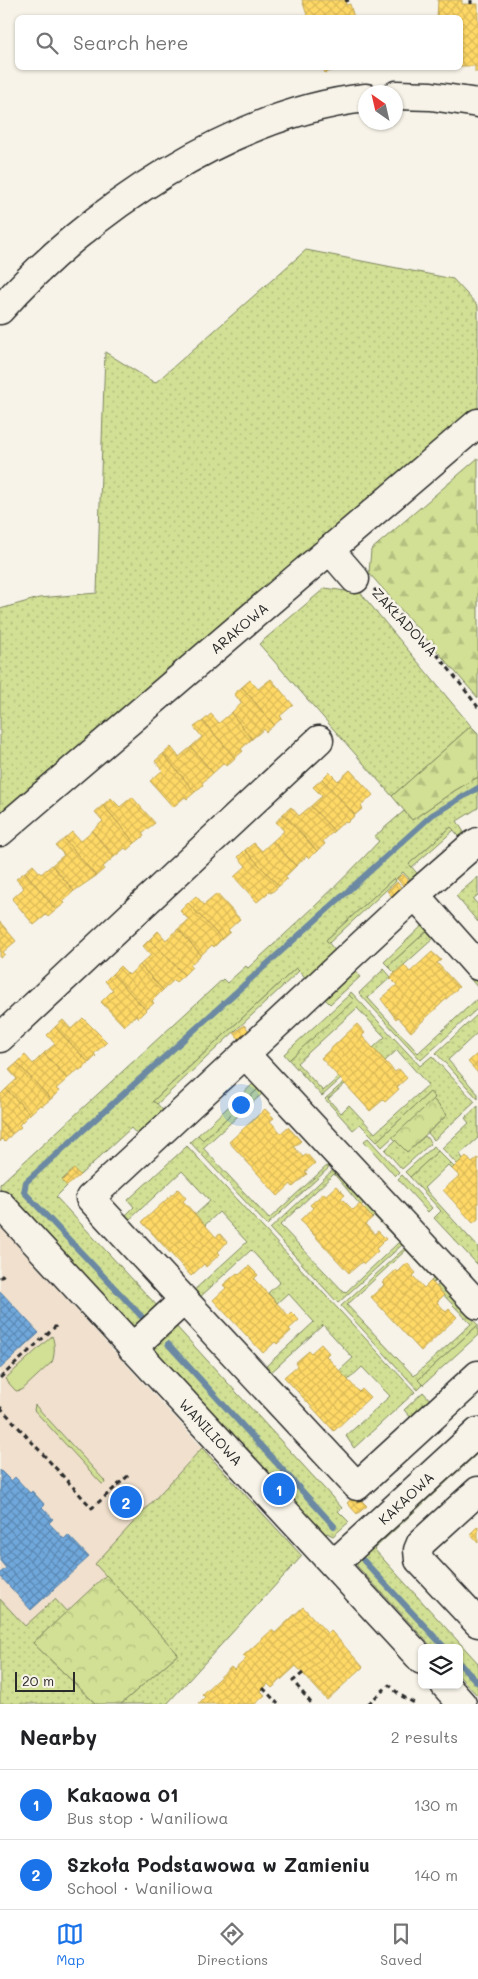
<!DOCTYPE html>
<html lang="en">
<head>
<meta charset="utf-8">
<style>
	body { margin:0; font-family:Mali,sans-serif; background:#f2f2f2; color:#202124 }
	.controls { position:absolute; right:15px; bottom:15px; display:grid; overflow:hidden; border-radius:8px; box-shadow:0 1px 4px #0004 }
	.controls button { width:45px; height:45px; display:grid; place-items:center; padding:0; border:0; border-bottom:1px solid #e0e0e0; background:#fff; color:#202124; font:25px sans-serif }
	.compass { position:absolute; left:358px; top:85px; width:45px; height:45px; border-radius:50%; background:#fff; box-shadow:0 1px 4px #0004; rotate:326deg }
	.scale { position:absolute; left:15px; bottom:12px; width:60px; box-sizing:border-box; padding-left:5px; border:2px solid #2b2b2b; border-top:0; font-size:14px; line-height:18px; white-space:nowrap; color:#2b2b2b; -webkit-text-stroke:4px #f7f3e8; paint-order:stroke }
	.you { position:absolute; left:240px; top:1104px; width:18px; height:18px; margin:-12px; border:4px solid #fff; border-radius:50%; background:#1a73e8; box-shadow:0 0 0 8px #1a73e833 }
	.badge { display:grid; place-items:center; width:32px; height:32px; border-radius:50%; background:#1a73e8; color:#fff; font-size:16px; font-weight:700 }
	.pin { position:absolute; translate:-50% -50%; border:2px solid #fff; box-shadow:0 1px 5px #0006 }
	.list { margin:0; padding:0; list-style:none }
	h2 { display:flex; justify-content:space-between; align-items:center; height:65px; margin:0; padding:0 20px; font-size:21px }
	h2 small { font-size:16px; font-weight:400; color:#757577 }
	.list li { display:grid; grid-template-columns:32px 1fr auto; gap:15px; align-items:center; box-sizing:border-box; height:70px; padding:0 20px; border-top:1px solid #e0e0e0 }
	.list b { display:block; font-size:19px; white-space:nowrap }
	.list p { margin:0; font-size:16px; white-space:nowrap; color:#757577 }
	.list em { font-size:16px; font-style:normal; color:#757577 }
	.icon { flex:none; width:28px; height:28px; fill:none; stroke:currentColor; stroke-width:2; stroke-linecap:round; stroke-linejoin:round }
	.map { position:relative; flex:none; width:478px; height:1704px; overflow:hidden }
	.search { position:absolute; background:#fff; box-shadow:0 1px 4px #0004; left:15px; right:15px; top:15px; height:55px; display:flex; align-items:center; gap:12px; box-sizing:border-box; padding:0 18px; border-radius:8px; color:#757577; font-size:19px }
	.sheet { height:205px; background:#fff }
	nav { display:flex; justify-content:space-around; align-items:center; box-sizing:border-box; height:70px; border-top:1px solid #e0e0e0; background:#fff; font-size:14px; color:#757577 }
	nav a { display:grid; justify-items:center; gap:2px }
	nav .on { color:#1a73e8 }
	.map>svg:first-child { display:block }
	.built { fill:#f0e0cd }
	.grass { fill:url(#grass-dots); stroke:#7e8660 }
	.forest { fill:url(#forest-firs); stroke:#7e8660 }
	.park { fill:url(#park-crowns); stroke:#7e8660 }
	.garden { fill:#d1e094; stroke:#7e8660 }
	.homes { fill:url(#homes-cross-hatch); stroke:#bfa554 }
	.schools { fill:url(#schools-cross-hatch); stroke:#5b82a7 }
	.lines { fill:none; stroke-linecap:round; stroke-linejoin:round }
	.stream { stroke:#6c89a3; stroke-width:6 }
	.minor-casing { stroke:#2b2b2b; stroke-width:31 }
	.path { stroke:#2b2b2b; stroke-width:3; stroke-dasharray:5 4; stroke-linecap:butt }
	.minor { stroke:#f7f3e8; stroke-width:28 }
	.labels { text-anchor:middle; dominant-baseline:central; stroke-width:5; stroke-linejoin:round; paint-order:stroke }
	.street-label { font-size:14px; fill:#2b2b2b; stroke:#f7f3e8 }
</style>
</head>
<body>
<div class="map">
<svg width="478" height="1704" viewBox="0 0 478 1704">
	<defs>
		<pattern id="grass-dots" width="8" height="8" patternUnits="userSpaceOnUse" patternTransform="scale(1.25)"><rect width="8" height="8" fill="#d1e094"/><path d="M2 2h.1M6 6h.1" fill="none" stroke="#b4c080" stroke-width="1.8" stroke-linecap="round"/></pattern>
		<pattern id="forest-firs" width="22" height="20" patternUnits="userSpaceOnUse" patternTransform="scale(1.25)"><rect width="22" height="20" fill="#d1e094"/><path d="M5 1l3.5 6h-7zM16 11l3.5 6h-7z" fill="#b4c080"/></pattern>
		<pattern id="park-crowns" width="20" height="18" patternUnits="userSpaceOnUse" patternTransform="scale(1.25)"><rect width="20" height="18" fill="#d1e094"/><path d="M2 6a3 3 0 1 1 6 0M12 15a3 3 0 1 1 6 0" fill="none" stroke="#b4c080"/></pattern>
		<pattern id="homes-cross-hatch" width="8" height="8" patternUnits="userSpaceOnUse" patternTransform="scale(1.25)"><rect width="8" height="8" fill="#ffd966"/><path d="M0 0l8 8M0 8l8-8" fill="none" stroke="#dbba59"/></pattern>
		<pattern id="schools-cross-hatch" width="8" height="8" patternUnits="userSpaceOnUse" patternTransform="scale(1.25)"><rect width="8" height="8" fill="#6fa8dc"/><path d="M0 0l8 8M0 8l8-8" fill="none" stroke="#5b89b3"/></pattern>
	</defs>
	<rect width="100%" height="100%" fill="#f7f3e8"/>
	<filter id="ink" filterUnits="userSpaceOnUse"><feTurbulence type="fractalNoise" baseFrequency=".02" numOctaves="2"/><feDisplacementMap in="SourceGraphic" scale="10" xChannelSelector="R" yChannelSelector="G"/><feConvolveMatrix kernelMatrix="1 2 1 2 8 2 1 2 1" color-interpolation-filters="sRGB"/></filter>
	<g filter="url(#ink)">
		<path class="built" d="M0,1227l302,329 -135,148h-167z"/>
		<path class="grass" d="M306,250l147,29 25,27v102l-478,408v-207l39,-11 58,-5 8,-241 50,31z
			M354,585l117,141 -79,70 -133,-152 66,-56 21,3z
			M478,777v31l-21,13 11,18 -4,3 -13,-15 -42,37 13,15 -7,6 -12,-13 -8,8 -2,-1 -67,61 13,15 -29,27 -14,-14 -142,132 13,15 -26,24 -10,-11 -51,47 -6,-6 -12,11 5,6 -11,11 104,112 -26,24 -117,-124 -17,-21v-4l223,-205 4,4 19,-17 2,2c45,-41 90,-82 131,-127l-5,-4 30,-26 8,9 42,-29z
			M478,877v18l-5,4 5,6v17l-22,-26z
			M430,928l48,56v4l-43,-51 -40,36 -7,-7z
			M350,966l10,11 -30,27 -10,-10z
			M384,969l7,8 -23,21 50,55 60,-55v10l-57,52 -62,-67z
			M351,992l69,74 12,-10 43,46 -41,38 -6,-7 19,-18 -14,-16 2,-2 -5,-5 -53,49 -17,-17 -7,6 -28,-31 19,-17 1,2 -17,15 13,14 8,-8 26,28 53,-48 -31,-35 -12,11 -12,-13 12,-11 -28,-29 -60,55 26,28 16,-14 2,2 -19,17 -33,-36 64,-60 -4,-5z
			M478,1014v18l-30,28 30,34v5l-42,-46z
			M259,1088l4,5 -60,55 66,71 60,-55 2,2 -64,59 -77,-83 8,-7 5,5z
			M478,1106v32l-18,16 3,5 -6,5 -15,-16 27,-25 -4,-5z
			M425,1136l6,7 -29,26 -17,-19 11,-10 11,12z
			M187,1146l228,246 -61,56 -8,-12 44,-40 -28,-29 -14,13 -9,-9 14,-13 -30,-33 -55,50 -5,-6 51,-47 -26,-29 -11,10 -9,-10 12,-11 -29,-32 -52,48 -7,-6 55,-50 -28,-30 -14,13 -10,-10 15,-14 -28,-30 -54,50 -4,-4 10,-10 -6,-7z
			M438,1151l16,16 -2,2 -4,-4 -24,23 54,59v18l-44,-47 7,-7 -31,-34z
			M334,1169l31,33 -4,4 -27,-32 -54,51 65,68 54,-51 -25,-26 -2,2 -8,-9 4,-4 35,39 -65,59 -68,-74z
			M406,1247l30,33 -3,3 -2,-2 2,-2 -27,-29 -59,55 67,71 57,-52 -35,-37 3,-3 39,41 -60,55 5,5 -5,5 -77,-84z
			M174,1324l168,184 -4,3 11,11 -16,14 -6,-3 -2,2 -78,-87 -5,5 -96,-104z
			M423,1392l10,11 -19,18 -10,-11z
			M478,1445v8l-104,96 104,114v33l-19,-20v-28h-26l-76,-82v-9z
			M202,1448l100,108 -135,148h-46l57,-50 -83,-90z
			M0,1599l25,27 30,-27 12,13 -34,31 63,61h-96z"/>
		<path class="forest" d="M478,458v240l-109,-125 2,-23z
			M471,726l7,7v44l-24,14 -42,29 -20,-24z"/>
		<path class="park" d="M433,1099l14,16 -40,37 -15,-15z
			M106,1575l72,79 -57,50h-25l-63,-61z"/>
		<path class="garden" d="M451,827l3,3 -42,37 -3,-3z
			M394,878l2,3 -67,62 -3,-3z
			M425,923l5,5 -42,38 -4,-4z
			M296,968l3,3 -142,133 -4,-3z
			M349,995l5,5 -65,60 -5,-6z
			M254,1083l5,5 -56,52 -5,-5z
			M430,1092l5,6 -53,49 -5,-6z
			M368,1138l31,34 -4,4 -31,-35z
			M434,1146l4,5 -28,26 -5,-5z
			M402,1175l30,33 -4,4 -30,-33z
			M478,1325v10l-55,50 -5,-5z
			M52,1336c3,7 3,19 0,26l-30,28 -6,1 -11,-12z
			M35,1405l69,75 1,3 -3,1 -68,-74z"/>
		<path class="homes" d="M302,0h43l1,5 4,-1 4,14h-46z
			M438,0h24v4h16v68h-3v-6h-15v-48h-23z
			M323,68h17l-15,5z
			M271,679l22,26 -13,11 2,2 -8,7 -32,-38 8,-7 8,9z
			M242,687l32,38 -8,7 -2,-3 -12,10 -21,-26 11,-10 -8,-9z
			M231,713l21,26 -11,10 2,2 -8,7 -32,-37 8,-7 8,9z
			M203,721l32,37 -9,8 -2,-3 -11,10 -22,-26 11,-10 -8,-10z
			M171,747l8,10 12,-10 22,26 -11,10 1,2 -8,7 -32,-38z
			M163,754l32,38 -8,7 -2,-2 -12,10 -23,-26 13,-11 -8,-9z
			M350,770l23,25 -12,11 2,2 -8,7 -33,-36 7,-7 9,9z
			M322,779l33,36 -8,8 -2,-2 -11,10 -23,-25 11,-10 -9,-9z
			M132,797l23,26 -13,10 2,3 -9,7 -32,-38 8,-7 9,9z
			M103,805l32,38 -8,7 -2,-2 -11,9 -22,-26 11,-10 -8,-9z
			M311,806l23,25 -11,10 2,3 -8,7 -34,-37 8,-7 8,9z
			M283,814l34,37 -8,7 -2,-2 -11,10 -23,-25 11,-10 -8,-9z
			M92,831l22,26 -11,10 1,2 -8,7 -32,-37 8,-7 8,9z
			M64,839l32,37 -22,15 -22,-26 12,-10 -8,-9z
			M273,841l23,25 -11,11 2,2 -8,7 -34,-36 9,-7 8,8z
			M245,850l34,36 -8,7 -2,-1 -12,10 -23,-25 12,-11 -8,-9z
			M33,865l8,9 11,-9 22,26 -11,10 2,2 -9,7 -31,-38z
			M25,872l31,38 -8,7 -2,-2 -12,10 -22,-26 12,-11 -8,-9z
			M403,874l10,11 -6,5 -10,-11z
			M397,882l8,10 -9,9 -9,-10z
			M217,894l23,25 -12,11 2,2 -8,7 -34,-36 8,-7 8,9z
			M188,903l34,36 -8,8 -2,-2 -11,10 -23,-26 11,-9 -9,-9z
			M0,922l16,19 -13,11 2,2 -5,4z
			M178,929l23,26 -11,10 2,2 -8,8 -34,-36 8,-8 8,9z
			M150,939l34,36 -8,7 -2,-2 -11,10 -23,-25 11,-10 -8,-9z
			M432,952l9,8 -4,3 22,24 -48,45 -13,-15 -2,2 -15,-20 16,-14 -7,-7 5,-5 9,-8 6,7z
			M140,965l23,25 -11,11 2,2 -8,7 -34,-36 8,-8 9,9z
			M112,974l34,36 -8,8 -2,-3 -12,11 -23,-24 12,-12 -8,-9z
			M83,1018l24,24 -13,12 2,2 -7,7 -34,-36 8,-7 8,9z
			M357,1024l8,9 -3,3 33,36 4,-3 8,9 -10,9 2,2 -14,13 -2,-2 -13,11 -49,-53z
			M244,1025l8,9 -9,9 -9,-10z
			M55,1027l34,36 -9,8 -1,-2 -12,10 -23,-26 11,-9 -8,-9z
			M44,1053l23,26 -11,10 3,2 -8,8 -34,-36 8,-8 8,9z
			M478,1053v20l-10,-11z
			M17,1063l34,36 -9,7 -1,-2 -11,10 -24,-25 11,-10 -8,-9z
			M6,1089l24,25 -11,11 2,2 -9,7 -12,-13v-26z
			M265,1109l9,9 -4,3 11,12 7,-6 13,14 -7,6 9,10 4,-3 8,9 -10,9 2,2 -14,13 -2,-3 -13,12 -49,-54z
			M0,1121l12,13 -7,8 -3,-3 -2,3z
			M466,1156l6,7 6,-5v61l-5,4 -30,-33 16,-14 -7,-7z
			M74,1169l6,6 -13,11 -5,-5z
			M336,1186l9,9 -4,3 12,12 7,-6 12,14 -7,6 9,10 4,-3 8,8 -10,10 2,2 -14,13 -2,-2 -13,11 -49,-53 13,-12 -3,-3 14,-12 2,2z
			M178,1189l8,9 -3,3 33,36 4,-3 7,8 -9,10 2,2 -14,13 -2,-3 -13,12 -49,-54z
			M407,1263l9,10 -3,3 11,12 7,-7 13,14 -7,7 9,10 3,-3 8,8 -36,34 -50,-54 13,-12 -2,-2 14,-13 2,2z
			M249,1266l9,9 -4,4 34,36 3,-3 8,8 -10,9 2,2 -14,13 -2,-2 -12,11 -50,-53 13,-12 -3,-3 14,-12 2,2z
			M321,1344l8,9 -3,3 33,36 3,-3 8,8 -36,34 -50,-54 13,-11 -2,-3 14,-12 2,2z
			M356,1495l11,11 -10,8 -10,-11z
			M478,1526v17l-8,-9z
			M303,1607l25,27 3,-3 32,36 -36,33 -31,-34 -24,22 -4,-4 -7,7 4,4 -10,9h-57l7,-7 -3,-3 29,-27 3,3 12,-11 -3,-3 29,-26 3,3z"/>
		<path class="schools" d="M0,1291l39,42 -39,36z
			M0,1470l11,11 4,-4 15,16 2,-2 13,14 -3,2 11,12 -4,4 15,16 4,-4 21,22 -58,53 -31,-34v-3l6,-5 -6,-7z"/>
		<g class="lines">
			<path class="stream" d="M142,1317l-118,-125 2,-10 406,-367 46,-27
				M168,1344l166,182
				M364,1561l81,87
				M459,1663l19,20"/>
			<g class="minor-casing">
				<path id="minor" d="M396,95l35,1 47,7
					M0,310c86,-98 234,-198 366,-212
					M330,550l25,29
					M0,832l478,-409
					M415,895l63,71
					M0,1038l319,-298
					M245,1054l170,-159 54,-47 9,-6
					M0,1204l422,456
					M184,1300l173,186 121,-111
					M132,1348l52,-48 -94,-102 155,-144 233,251
					M478,1491l-57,52 -3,7 1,10 59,63
					M334,1564l144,-132
					M445,1685l17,19"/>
			</g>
			<path class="path" d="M345,1l4,-1
				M471,4v-4
				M374,589l68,71 36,47
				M0,1278l6,-6
				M0,1378l56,-52
				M0,1407l92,101 37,-33
				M303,1673l-10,8 19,23
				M263,1688l15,16
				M368,1704l21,-19 11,10 16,9"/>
			<use href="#minor" class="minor"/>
		</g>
	</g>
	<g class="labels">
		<g class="street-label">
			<text transform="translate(405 622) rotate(47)">ZAKŁADOWA</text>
			<text transform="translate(239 628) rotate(-40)">ARAKOWA</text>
			<text transform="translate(211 1432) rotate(47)">WANILIOWA</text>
			<text transform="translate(406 1498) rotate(-43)">KAKAOWA</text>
		</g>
	</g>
</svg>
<div class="controls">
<button><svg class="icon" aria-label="layers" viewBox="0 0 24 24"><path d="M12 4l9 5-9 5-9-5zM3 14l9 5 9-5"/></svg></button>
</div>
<svg class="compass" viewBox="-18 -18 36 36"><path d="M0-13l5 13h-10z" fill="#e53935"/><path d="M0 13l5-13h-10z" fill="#757577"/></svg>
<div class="scale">20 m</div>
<div class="you"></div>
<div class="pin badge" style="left:279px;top:1489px">1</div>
<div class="pin badge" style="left:126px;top:1502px">2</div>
<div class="search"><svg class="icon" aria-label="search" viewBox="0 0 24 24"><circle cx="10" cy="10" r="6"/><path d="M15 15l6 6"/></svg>Search here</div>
</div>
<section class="sheet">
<h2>Nearby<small>2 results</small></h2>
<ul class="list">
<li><span class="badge">1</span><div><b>Kakaowa 01</b><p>Bus stop · Waniliowa</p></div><em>130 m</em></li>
<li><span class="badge">2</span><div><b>Szkoła Podstawowa w Zamieniu</b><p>School · Waniliowa</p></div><em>140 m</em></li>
</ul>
</section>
<nav>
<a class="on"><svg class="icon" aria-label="map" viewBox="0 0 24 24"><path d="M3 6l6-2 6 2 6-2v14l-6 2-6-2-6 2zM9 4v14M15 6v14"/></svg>Map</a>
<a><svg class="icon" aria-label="directions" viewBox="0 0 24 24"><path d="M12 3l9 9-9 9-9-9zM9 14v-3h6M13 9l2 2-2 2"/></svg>Directions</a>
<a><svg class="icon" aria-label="saved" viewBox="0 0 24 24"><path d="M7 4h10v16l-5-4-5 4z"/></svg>Saved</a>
</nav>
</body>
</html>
